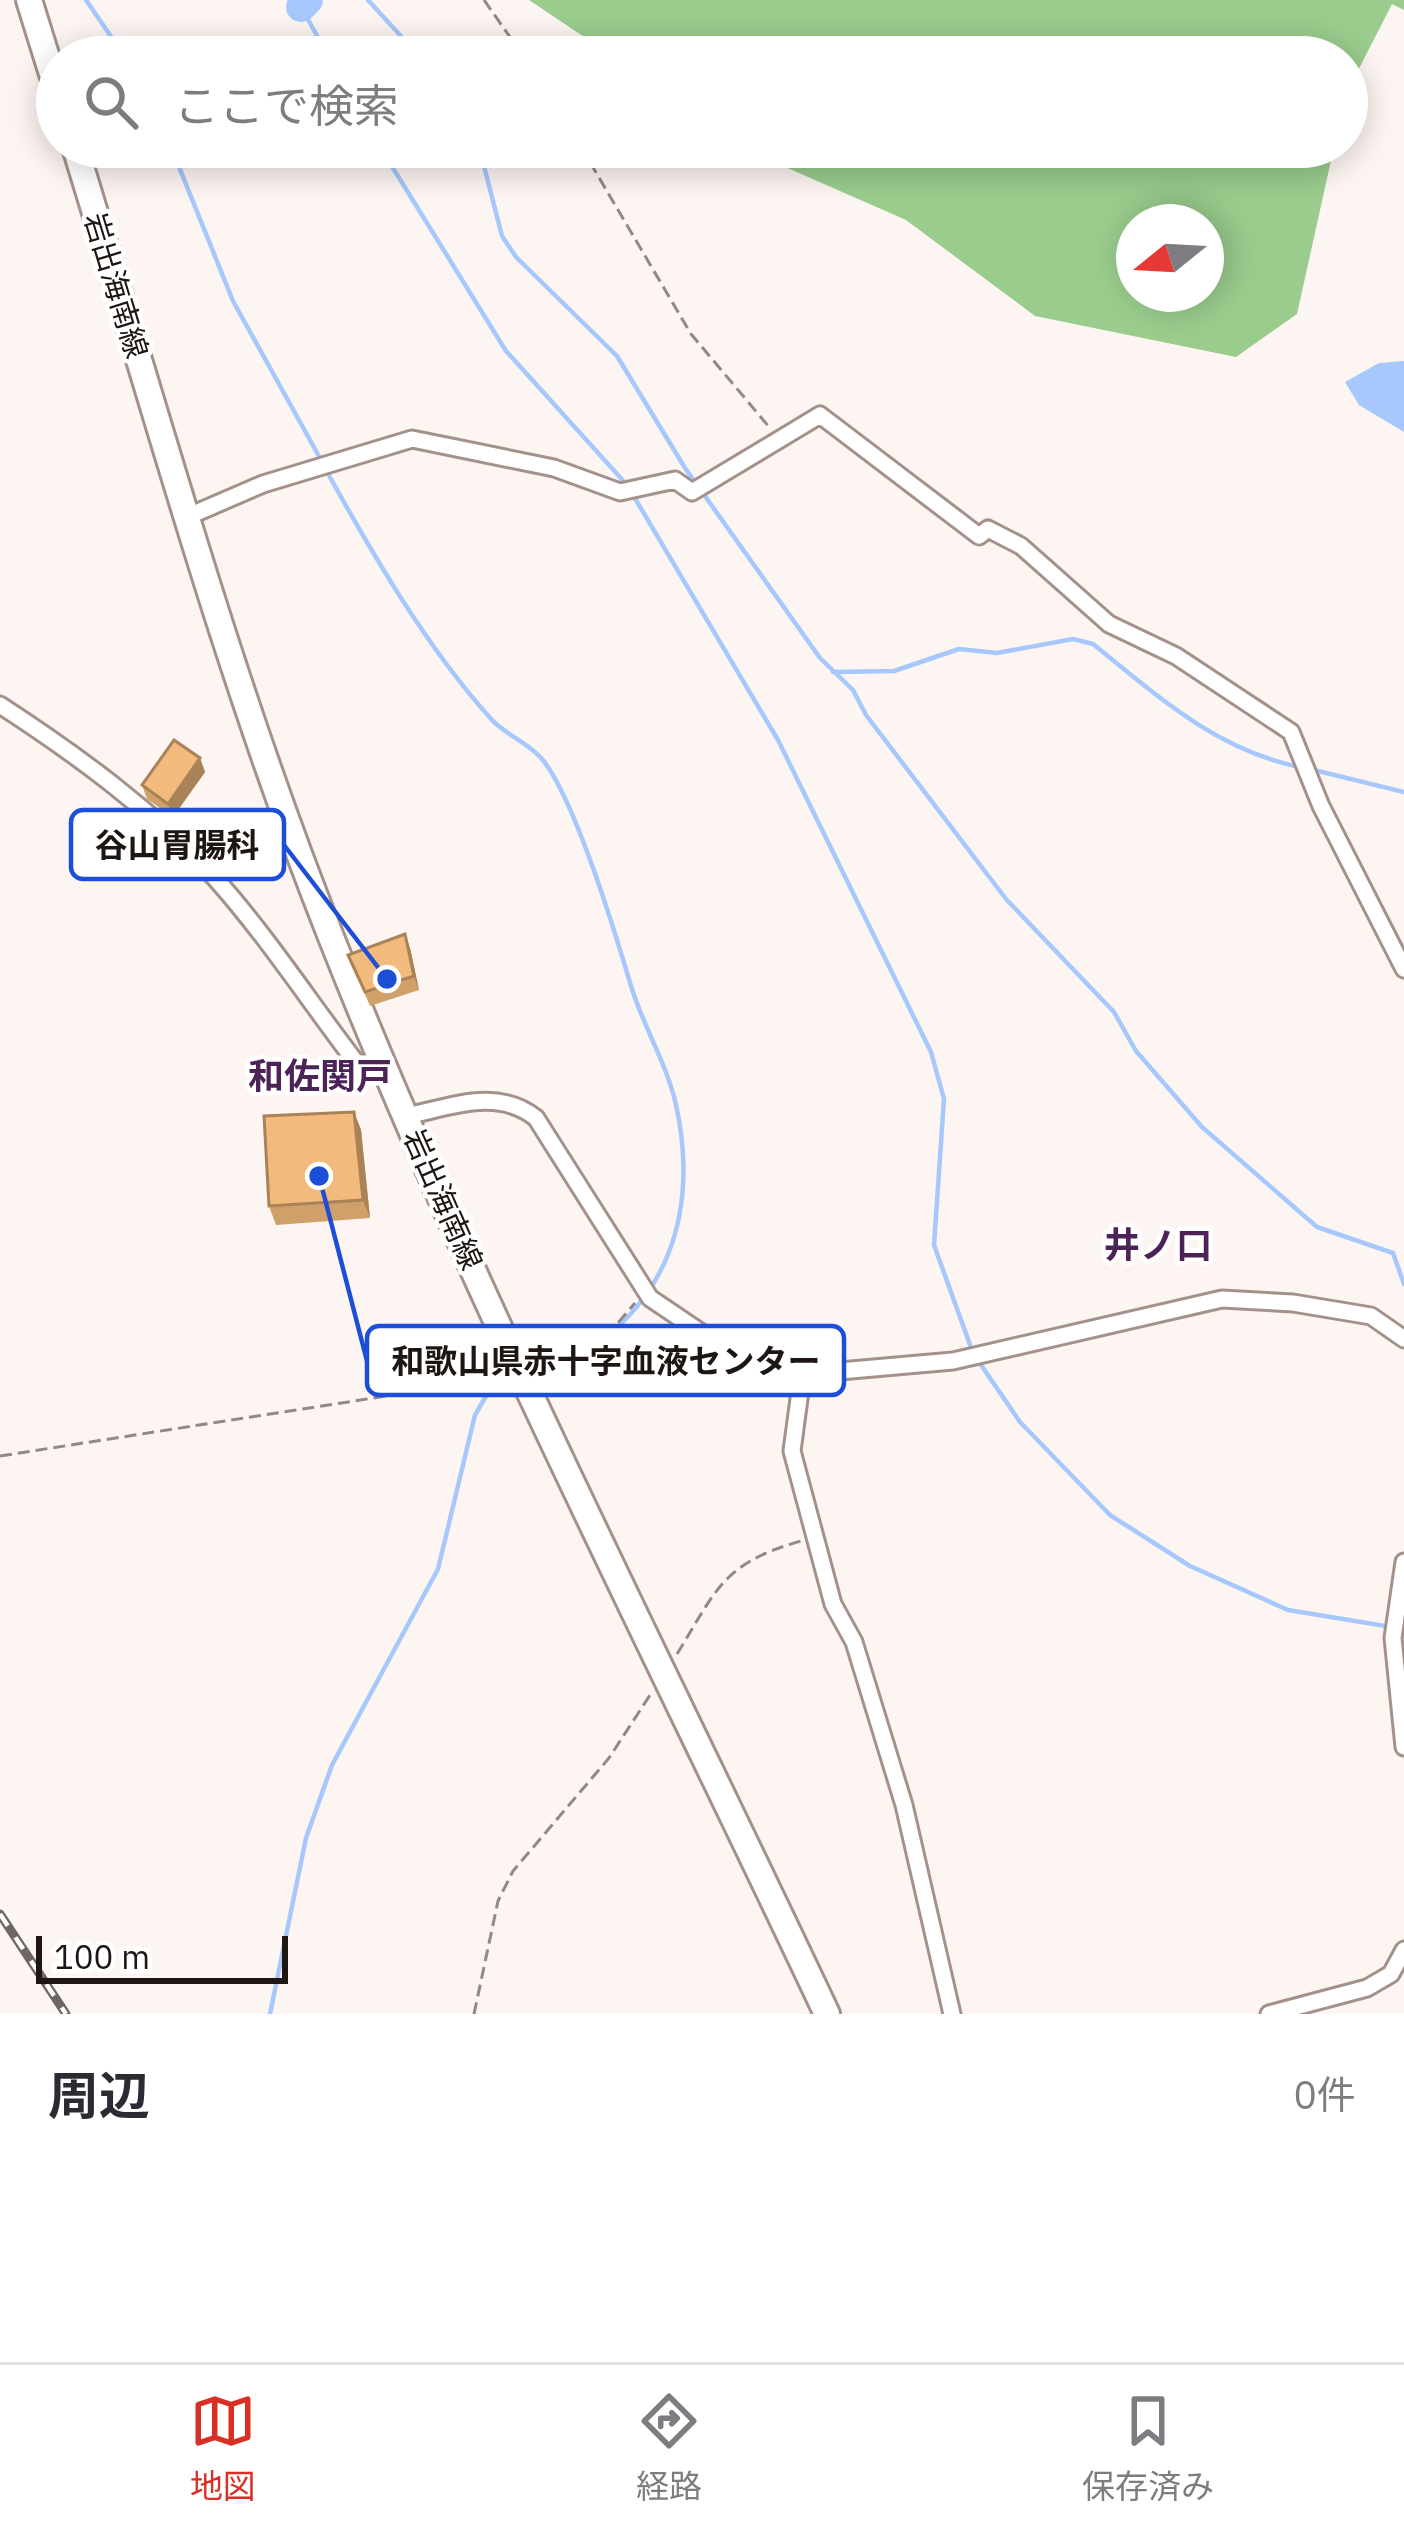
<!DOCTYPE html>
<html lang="ja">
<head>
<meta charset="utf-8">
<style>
	body { margin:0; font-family:"IBM Plex Sans","Noto Sans JP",sans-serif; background:#f2f2f3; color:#2b2b33 }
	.compass { position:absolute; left:1116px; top:204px; width:108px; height:108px; border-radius:50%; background:#fff; box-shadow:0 6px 30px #0003; rotate:252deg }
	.scale { position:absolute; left:36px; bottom:30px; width:252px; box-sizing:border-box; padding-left:12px; border:6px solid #1d1613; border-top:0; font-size:33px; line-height:42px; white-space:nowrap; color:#1d1613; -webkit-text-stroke:9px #fff; paint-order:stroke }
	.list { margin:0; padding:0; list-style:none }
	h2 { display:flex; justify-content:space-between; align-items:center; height:156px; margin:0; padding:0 48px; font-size:51px }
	h2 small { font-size:39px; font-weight:400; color:#7c7c81 }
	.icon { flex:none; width:66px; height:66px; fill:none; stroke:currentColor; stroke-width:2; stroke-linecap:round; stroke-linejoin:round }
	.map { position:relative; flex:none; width:1404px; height:2014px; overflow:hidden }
	.search { position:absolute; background:#fff; box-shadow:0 6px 30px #0003; left:36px; right:36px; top:36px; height:132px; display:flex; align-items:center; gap:30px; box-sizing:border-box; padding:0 42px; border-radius:66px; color:#7c7c81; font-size:45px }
	.sheet { height:348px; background:#fff }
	nav { display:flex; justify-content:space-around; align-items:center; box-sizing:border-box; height:168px; border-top:3px solid #e1e1e2; background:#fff; font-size:33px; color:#7c7c81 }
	nav a { display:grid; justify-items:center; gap:6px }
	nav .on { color:#d93025 }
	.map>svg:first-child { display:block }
	.forest { fill:#99cc8d; fill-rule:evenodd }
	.water { fill:#a6c8fc }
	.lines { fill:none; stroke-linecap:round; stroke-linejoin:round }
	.stream { stroke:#a6c8fc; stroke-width:4.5 }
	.river { stroke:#a6c8fc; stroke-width:30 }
	.minor-casing { stroke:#a4928a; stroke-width:21 }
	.primary-casing { stroke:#a4928a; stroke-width:30 }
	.path { stroke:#908985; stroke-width:3; stroke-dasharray:12 6; stroke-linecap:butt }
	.minor { stroke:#fff; stroke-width:15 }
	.primary { stroke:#fff; stroke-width:24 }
	.rail-casing { stroke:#6d6662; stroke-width:9 }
	.rail { stroke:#fff; stroke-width:4.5; stroke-dasharray:14; stroke-linecap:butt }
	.wall { fill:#d0a06b }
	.shaded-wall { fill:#a98257 }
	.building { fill:#f2ba7c; stroke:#a98257; stroke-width:3 }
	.labels { text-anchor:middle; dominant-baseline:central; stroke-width:9; stroke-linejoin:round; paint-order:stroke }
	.street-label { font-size:30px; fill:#1d1613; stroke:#fff }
	.quarter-label { font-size:36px; font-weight:bold; fill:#4c2357; stroke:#fff }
	.leader { fill:none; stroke:#1d4ed8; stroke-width:4.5 }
	.callout-dot { fill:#1d4ed8; stroke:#fff; stroke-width:4.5 }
	.callout { fill:#fff; stroke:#1d4ed8; stroke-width:4.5 }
	.callout-label { font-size:33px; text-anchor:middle; font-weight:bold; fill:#1d1613 }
</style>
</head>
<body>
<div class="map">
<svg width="1404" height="2014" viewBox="0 0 1404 2014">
	<rect width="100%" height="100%" fill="#fdf5f1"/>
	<path class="forest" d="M529,0h875v10l-12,-6 -45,88v-35h-733z
		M740,147h594l-37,167 -61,43 -201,-41 -129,-96zM1134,222h72v72h-72z"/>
	<path class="water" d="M1404,361v71l-45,-27 -14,-23 34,-19z"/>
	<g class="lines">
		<path class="stream" d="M86,0l39,57
			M297,0l32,57
			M368,0l52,57
			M171,147l62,154 88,159
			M380,147l126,204 121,134
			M479,147l23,89 14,21 101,99 68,112 135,190 33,32 13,25 140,184 108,113 22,39 66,76 115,100 76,26 11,31
			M326,470c47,85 101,178 166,250 14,15 37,23 50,39 33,40 73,173 89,227 12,40 36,78 45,119 28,126 -23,231 -147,271
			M633,495l145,245 153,312 13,47 -10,146 39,108
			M833,672l61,-1 65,-22 38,4 76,-14 20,5c66,53 122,105 206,123
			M1310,769l94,23
			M979,1362l41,60 90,93 80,51 98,44 116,19
			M270,2014l36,-176 26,-73 106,-196 37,-154 14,-24 24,-9"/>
		<path class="river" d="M301,7l7,-7"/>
		<g class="minor-casing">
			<path id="minor" d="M189,516l74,-32 149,-45 142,29 66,24 55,-12 17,12 128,-77 159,121 9,-7 33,17 88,78 67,32 115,76 30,74 83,163
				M0,705c77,50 152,105 215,173 51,57 94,123 140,183l12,7 17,-1
				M406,1116c45,-9 91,-29 130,2l114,180 102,69 65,6 136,-12 269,-62 71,4 78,13 33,23
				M785,1374l16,10 -9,67 41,153 21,38 50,163 48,209
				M1404,1562l-11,76 11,109
				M1269,2014l98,-26 24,-14 13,-24"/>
		</g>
		<g class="primary-casing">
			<path id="primary" d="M29,0l28,90
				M75,147c81,264 154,534 256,790 145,367 328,720 496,1077"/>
		</g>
		<path class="path" d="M484,0l40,57
			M581,147l110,187 79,94
			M540,1367l77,-43 18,-21
			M0,1456l502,-78
			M677,1654c40,-65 46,-91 124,-113
			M474,2014l24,-113 15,-30 96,-113 43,-66"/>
		<use href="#minor" class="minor"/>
		<use href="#primary" class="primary"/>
		<g class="rail-casing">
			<path id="rail" d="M0,1914l66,100"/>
		</g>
		<use href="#rail" class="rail"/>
	</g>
	<path class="wall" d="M200,758l5,14 -32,45 -26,-18 -5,-14z
		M410,948l9,42 -49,16 -22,-51z
		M354,1112l7,18 9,88 -94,7 -7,-19z"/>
	<path class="shaded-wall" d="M200,758l5,14 -32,45 -5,-13z
		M405,934l5,14 9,42 -5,-14z
		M354,1112l7,18 9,88 -7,-18z"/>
	<path class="building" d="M174,740l26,18 -32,46 -26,-19z
		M405,934l9,42 -49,16 -17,-37z
		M354,1112l9,88 -94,6 -5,-90z"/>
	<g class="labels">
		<g class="street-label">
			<text transform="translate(117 285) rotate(73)">岩出海南線</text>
			<text transform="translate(444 1199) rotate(66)">岩出海南線</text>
		</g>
		<g class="quarter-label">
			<text x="320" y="1075">和佐関戸</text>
			<text x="1158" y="1244">井ノ口</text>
		</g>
	</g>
	<path class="leader" d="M387 979L284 845M319 1176L367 1361"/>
	<g class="callout-dot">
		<circle cx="387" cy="979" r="12"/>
		<circle cx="319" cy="1176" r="12"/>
	</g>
	<g class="callout">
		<rect x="71" y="810" width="213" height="69" rx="12"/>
		<rect x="367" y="1326" width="477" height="69" rx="12"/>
	</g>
	<g class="callout-label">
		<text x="177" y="857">谷山胃腸科</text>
		<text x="606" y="1373">和歌山県赤十字血液センター</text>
	</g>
</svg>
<svg class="compass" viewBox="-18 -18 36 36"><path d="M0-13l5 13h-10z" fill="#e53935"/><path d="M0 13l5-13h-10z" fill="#7c7c81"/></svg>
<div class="scale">100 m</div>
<div class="search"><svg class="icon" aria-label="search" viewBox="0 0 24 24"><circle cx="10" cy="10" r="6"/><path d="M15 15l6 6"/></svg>ここで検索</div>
</div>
<section class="sheet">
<h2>周辺<small>0件</small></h2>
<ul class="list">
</ul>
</section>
<nav>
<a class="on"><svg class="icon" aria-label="map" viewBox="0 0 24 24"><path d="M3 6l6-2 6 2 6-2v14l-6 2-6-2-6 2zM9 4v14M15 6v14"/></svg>地図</a>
<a><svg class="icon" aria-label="directions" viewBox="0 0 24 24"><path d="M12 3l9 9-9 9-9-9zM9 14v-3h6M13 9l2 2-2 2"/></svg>経路</a>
<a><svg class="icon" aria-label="saved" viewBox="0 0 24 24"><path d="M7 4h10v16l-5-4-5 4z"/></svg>保存済み</a>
</nav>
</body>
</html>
